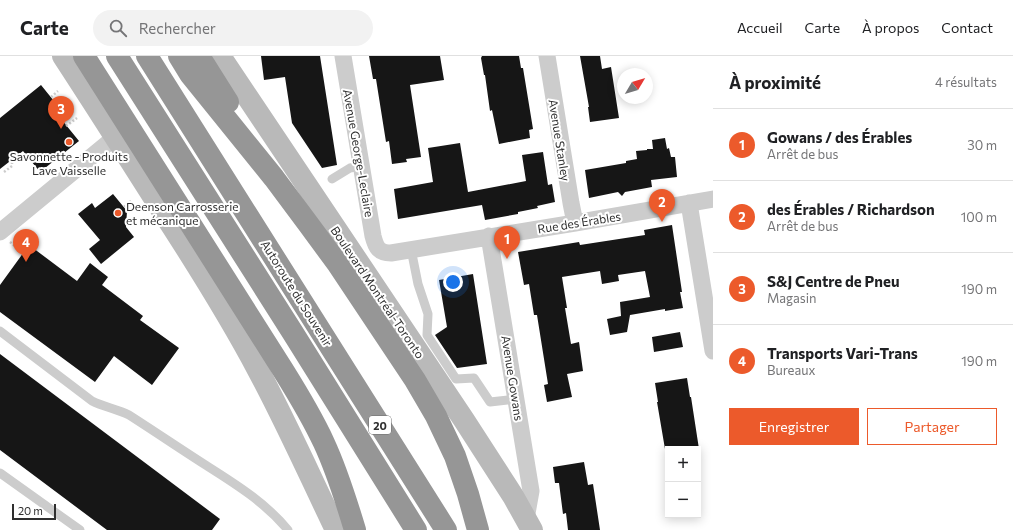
<!DOCTYPE html>
<html lang="fr">
<head>
<meta charset="utf-8">
<style>
	body { margin:0; font-family:Commissioner,sans-serif; background:#f2f2f2; color:#202124 }
	.controls { position:absolute; right:12px; bottom:12px; display:grid; overflow:hidden; border-radius:0px; box-shadow:0 2px 10px #0003 }
	.controls button { width:36px; height:36px; display:grid; place-items:center; padding:0; border:0; border-bottom:1px solid #e0e0e0; background:#fff; color:#202124; font:20px sans-serif }
	.compass { position:absolute; left:617px; top:12px; width:36px; height:36px; border-radius:50%; background:#fff; box-shadow:0 2px 10px #0003; rotate:52deg }
	.scale { position:absolute; left:12px; bottom:10px; width:44px; box-sizing:border-box; padding-left:4px; border:2px solid #2f2f2f; border-top:0; font-size:11px; line-height:14px; white-space:nowrap; color:#2f2f2f; -webkit-text-stroke:3px #fff; paint-order:stroke }
	.you { position:absolute; left:453px; top:226px; width:14px; height:14px; margin:-10px; border:3px solid #fff; border-radius:50%; background:#1a73e8; box-shadow:0 0 0 6px #1a73e833 }
	.badge { display:grid; place-items:center; width:26px; height:26px; border-radius:50%; background:#ec5a2b; color:#fff; font-size:13px; font-weight:700 }
	.pin { position:absolute; translate:-50% -33px; filter:drop-shadow(0 1px 2px #0008) }
	.pin::after { content:''; position:absolute; top:21px; width:14px; height:12px; background:inherit; clip-path:polygon(0 0,100% 0,50% 100%) }
	.list { margin:0; padding:0; list-style:none }
	h2 { display:flex; justify-content:space-between; align-items:center; height:52px; margin:0; padding:0 16px; font-size:17px }
	h2 small { font-size:13px; font-weight:400; color:#757577 }
	.list li { display:grid; grid-template-columns:26px 1fr auto; gap:12px; align-items:center; box-sizing:border-box; height:72px; padding:0 16px; border-top:1px solid #e0e0e0 }
	.list b { display:block; font-size:15px; white-space:nowrap }
	.list p { margin:0; font-size:13px; white-space:nowrap; color:#757577 }
	.list em { font-size:13px; font-style:normal; color:#757577 }
	.actions { display:flex; gap:8px; padding:12px 16px }
	.actions a { flex:1; padding:9px 0; border:1px solid #ec5a2b; border-radius:0px; text-align:center; font-size:14px; color:#ec5a2b }
	.actions .main { background:#ec5a2b; color:#fff }
	.icon { flex:none; width:22px; height:22px; fill:none; stroke:currentColor; stroke-width:2; stroke-linecap:round; stroke-linejoin:round }
	.map { position:relative; flex:none; width:713px; height:474px; overflow:hidden }
	header { display:flex; align-items:center; gap:24px; box-sizing:border-box; height:56px; padding:0 20px; background:#fff; border-bottom:1px solid #e0e0e0 }
	header strong { font-size:19px }
	nav { display:flex; gap:22px; margin-inline-start:auto; font-size:14px }
	.search { width:280px; height:36px; background:#f2f2f2; display:flex; align-items:center; gap:10px; box-sizing:border-box; padding:0 14px; border-radius:22px; color:#757577; font-size:15px }
	main { display:flex }
	aside { flex:1; background:#fff }
	.map>svg:first-child { display:block }
	.building { fill:#161616 }
	.lines { fill:none; stroke-linecap:round; stroke-linejoin:round }
	.path { stroke:#ccc; stroke-width:2.5; stroke-dasharray:2 2; stroke-linecap:butt }
	.lane { stroke:#ccc; stroke-width:9 }
	.street { stroke:#ccc; stroke-width:17 }
	.secondary { stroke:#b9b9b9; stroke-width:22 }
	.highway { stroke:#969696; stroke-width:22 }
	.poi-dot { fill:#ec5a2b; stroke:#fff; stroke-width:1.5 }
	.labels { text-anchor:middle; dominant-baseline:central; stroke-width:4; stroke-linejoin:round; paint-order:stroke }
	.shield { fill:#fff; stroke:#6d6d6d; stroke-width:1 }
	.shield-label { font-size:11px; font-weight:bold; fill:#2f2f2f }
	.street-label { font-size:12px; fill:#2f2f2f; stroke:#fff }
	.poi-label { font-size:12px; fill:#2f2f2f; stroke:#fff }
</style>
</head>
<body>
<header>
<strong>Carte</strong>
<div class="search"><svg class="icon" aria-label="search" viewBox="0 0 24 24"><circle cx="10" cy="10" r="6"/><path d="M15 15l6 6"/></svg>Rechercher</div>
<nav><a>Accueil</a><a>Carte</a><a>À propos</a><a>Contact</a></nav>
</header>
<main>
<div class="map">
<svg width="713" height="474" viewBox="0 0 713 474">
	<rect width="100%" height="100%" fill="#fff"/>
	<path class="building" d="M261,0h59l17,109 -15,3 -30,-45 -7,-46 -21,3z
		M369,0h71l4,24 -34,5 11,72 -15,2 1,3 -15,2 -3,-23 -3,1 -10,-63h-3z
		M482,0h37l2,12h2l10,61 -4,1 1,8 -31,6 -7,-34 -2,1 -5,-36h-1l-3,-17z
		M580,0h20l2,13 9,-2 8,51 -29,4 -2,-15h1z
		M41,29l21,26 -5,3 22,27 -39,31 -17,-21 -23,18v-51z
		M665,82l2,11 2,-1 2,9h4l2,20 -26,3 1,7 -27,5 -3,4 -4,-4 -29,6 -4,-28 41,-7v-2l11,-2 -1,-8 11,-1v-1h6l-1,-9z
		M460,87l8,49 58,-11 -4,-26 21,-3 5,33 4,-1 3,18 -18,4 1,2 -20,4v2l-33,6 -3,-15 -84,14 -4,-30 39,-7 -5,-34z
		M113,138l14,17 -1,16 8,10 -33,27 -12,-15 11,-9 -22,-26 14,-11 3,5z
		M672,169l10,67h-2l3,16 -18,3v-2l-35,6 -3,17 -17,3 -3,-16 14,-3 -1,-14 30,-5 -5,-26 -27,4 1,6 -17,3 -2,-13 -38,6 5,31h-2l6,36 8,-2 4,29 -16,3 5,23 -25,5 -3,-17 4,-1 -11,-69h-3l-5,-31 -5,1 -6,-33 61,-10 1,3 65,-10 -1,-5z
		M29,189l48,36 13,-18 18,14 -6,8 41,31 -3,4 39,28 -27,37 -38,-29 -19,26 -95,-70v-27z
		M473,218l14,90 -30,4 -22,-33 12,-8 -8,-47z
		M680,276l3,15 -29,5 -2,-15z
		M0,298l220,165 -8,11h-105l-107,-80z
		M687,322l3,19h1l8,52h-34l-8,-47h1l-3,-19z
		M584,406l4,23 5,-1 7,46h-32l-2,-17 -3,1 -4,-31h-4l-2,-16z"/>
	<g class="lines">
		<path class="path" d="M51,41l7,-6
			M66,70l11,-8
			M4,116l8,-6v-6
			M124,151l7,-6
			M10,186l14,11"/>
		<path class="lane" d="M332,123l18,-11 11,-2
			M411,193l7,35 10,30 -1,21 29,44 18,-1 16,24 26,-3
			M0,275l92,70c12,6 25,8 37,14 25,16 50,33 75,49 30,19 61,38 84,66
			M0,417l80,57"/>
		<path class="street" d="M343,0l30,180c3,12 6,17 18,17l184,-30 138,-24
			M547,0l24,147 4,20
			M689,147l24,148
			M0,176l108,-89 8,-5
			M489,180l42,255 -5,28"/>
		<path class="secondary" d="M63,0c34,52 67,104 100,156 33,51 66,103 95,158 28,52 52,106 78,160
			M220,0l244,364 49,76 19,34"/>
		<path class="highway" d="M84,0l199,314c15,24 29,47 41,73 13,28 22,57 31,87
			M117,0l176,277 123,197
			M147,0l299,474
			M179,0l11,18 84,104 35,47 28,38 78,117 21,36 19,40 13,38 10,36
			M199,0l29,46"/>
	</g>
	<g class="poi-dot">
		<circle cx="69" cy="86" r="4"/>
		<circle cx="118" cy="157" r="4"/>
	</g>
	<g class="labels">
		<rect class="shield" x="369" y="360" width="22" height="18" rx="3"/>
		<g class="shield-label">
			<text x="380" y="369">20</text>
		</g>
		<g class="street-label">
			<text transform="translate(560 84) rotate(81)">Avenue Stanley</text>
			<text transform="translate(359 97) rotate(80)">Avenue George-Leclaire</text>
			<text transform="translate(579 166) rotate(-9)">Rue des Érables</text>
			<text transform="translate(378 236) rotate(56)">Boulevard Montréal-Toronto</text>
			<text transform="translate(297 237) rotate(58)">Autoroute du Souvenir</text>
			<text transform="translate(513 322) rotate(81)">Avenue Gowans</text>
		</g>
		<g class="poi-label">
			<text x="69" y="100">Savonnette - Produits<tspan x="69" dy="14">Lave Vaisselle</tspan></text>
			<text x="126" y="150" text-anchor="start">Deenson Carrosserie<tspan x="126" dy="14">et mécanique</tspan></text>
		</g>
	</g>
</svg>
<div class="controls">
<button>+</button>
<button>−</button>
</div>
<svg class="compass" viewBox="-18 -18 36 36"><path d="M0-13l5 13h-10z" fill="#e53935"/><path d="M0 13l5-13h-10z" fill="#757577"/></svg>
<div class="scale">20 m</div>
<div class="you"></div>
<div class="pin badge" style="left:507px;top:203px">1</div>
<div class="pin badge" style="left:662px;top:166px">2</div>
<div class="pin badge" style="left:61px;top:73px">3</div>
<div class="pin badge" style="left:26px;top:206px">4</div>
</div>
<aside>
<h2>À proximité<small>4 résultats</small></h2>
<ul class="list">
<li><span class="badge">1</span><div><b>Gowans / des Érables</b><p>Arrêt de bus</p></div><em>30 m</em></li>
<li><span class="badge">2</span><div><b>des Érables / Richardson</b><p>Arrêt de bus</p></div><em>100 m</em></li>
<li><span class="badge">3</span><div><b>S&amp;J Centre de Pneu</b><p>Magasin</p></div><em>190 m</em></li>
<li><span class="badge">4</span><div><b>Transports Vari-Trans</b><p>Bureaux</p></div><em>190 m</em></li>
</ul>
<div class="actions"><a class="main">Enregistrer</a><a>Partager</a></div>
</aside>
</main>
</body>
</html>
